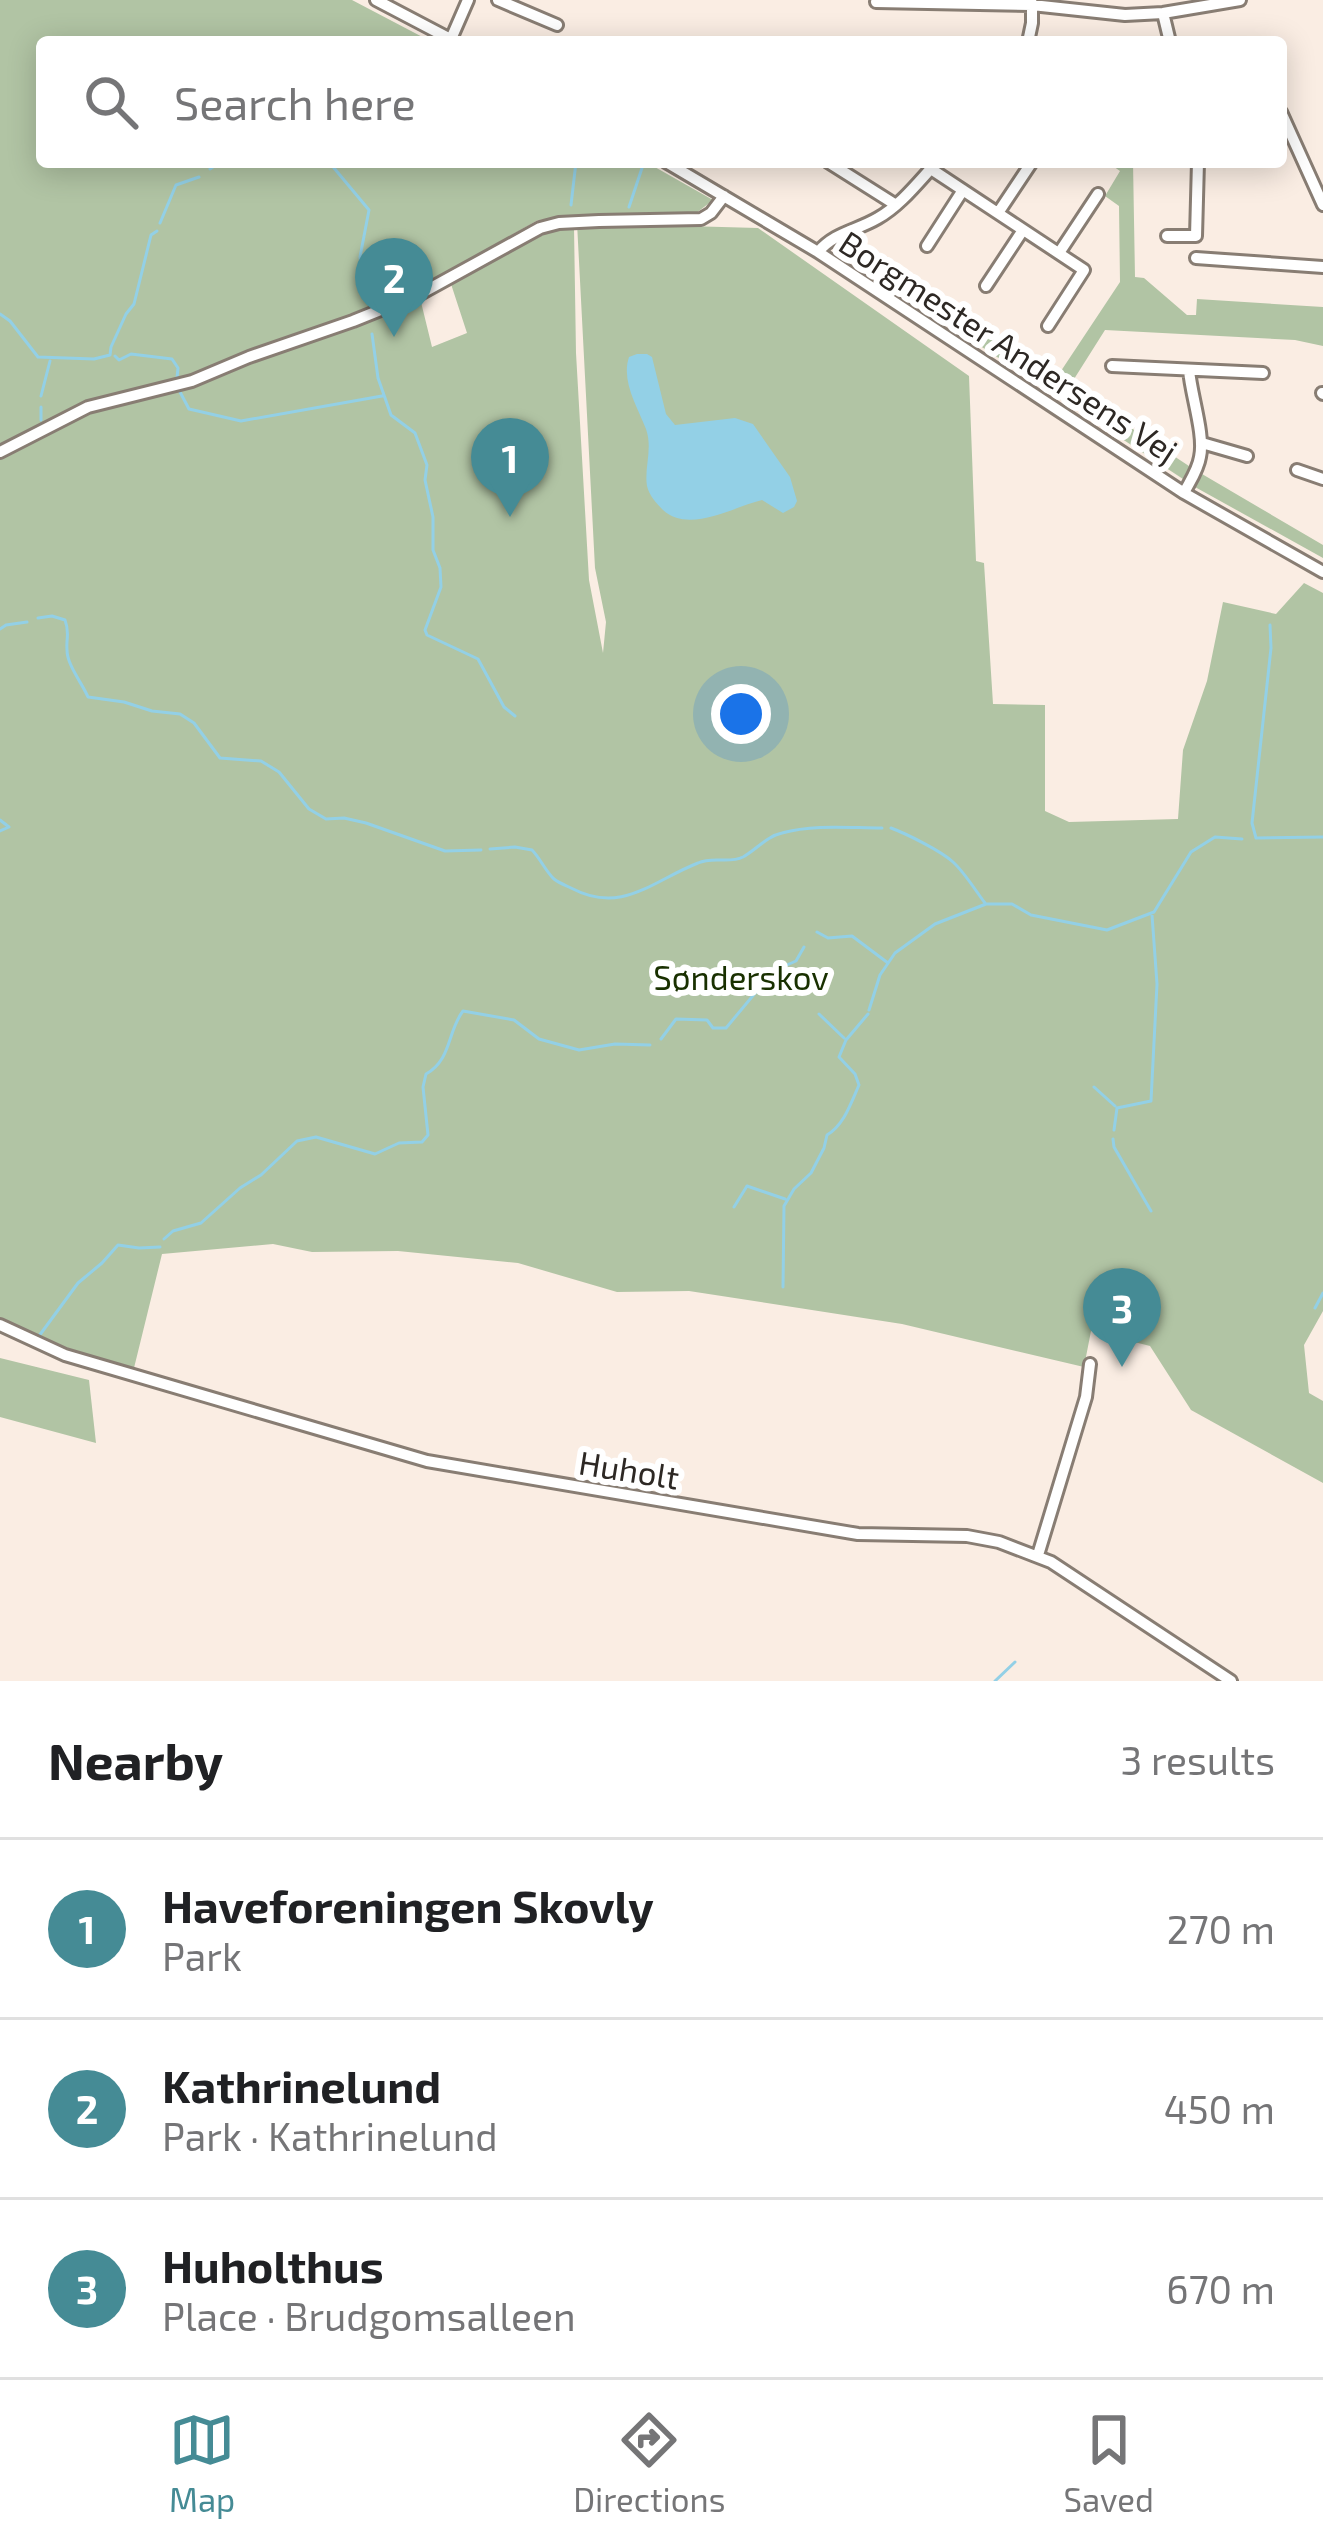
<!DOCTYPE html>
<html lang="en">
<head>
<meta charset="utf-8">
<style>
	body { margin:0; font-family:"Exo 2",sans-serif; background:#f2f2f2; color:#202124 }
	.you { position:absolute; left:741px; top:714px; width:42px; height:42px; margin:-30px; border:9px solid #fff; border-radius:50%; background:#1a73e8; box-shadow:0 0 0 18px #1a73e833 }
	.badge { display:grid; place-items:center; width:78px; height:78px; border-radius:50%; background:#458b95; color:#fff; font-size:39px; font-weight:700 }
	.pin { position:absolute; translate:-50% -99px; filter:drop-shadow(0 3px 6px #0008) }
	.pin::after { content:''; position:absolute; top:63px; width:42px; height:36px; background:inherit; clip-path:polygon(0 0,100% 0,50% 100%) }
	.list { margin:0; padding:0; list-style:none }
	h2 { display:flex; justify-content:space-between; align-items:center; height:156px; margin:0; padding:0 48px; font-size:51px }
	h2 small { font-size:39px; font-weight:400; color:#757577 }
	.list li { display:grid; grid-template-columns:78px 1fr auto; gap:36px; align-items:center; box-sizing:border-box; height:180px; padding:0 48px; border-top:3px solid #e0e0e0 }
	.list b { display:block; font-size:45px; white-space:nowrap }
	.list p { margin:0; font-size:39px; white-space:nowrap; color:#757577 }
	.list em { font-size:39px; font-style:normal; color:#757577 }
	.icon { flex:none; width:66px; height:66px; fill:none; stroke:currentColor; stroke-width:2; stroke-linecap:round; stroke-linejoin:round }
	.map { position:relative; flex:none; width:1323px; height:1681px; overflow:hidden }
	.search { position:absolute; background:#fff; box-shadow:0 6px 30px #0003; left:36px; right:36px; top:36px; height:132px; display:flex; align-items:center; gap:30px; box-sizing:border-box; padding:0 42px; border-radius:12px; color:#757577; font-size:45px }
	.sheet { height:696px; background:#fff }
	nav { display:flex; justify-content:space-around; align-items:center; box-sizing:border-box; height:168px; border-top:3px solid #e0e0e0; background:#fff; font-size:33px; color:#757577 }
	nav a { display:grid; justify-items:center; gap:6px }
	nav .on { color:#458b95 }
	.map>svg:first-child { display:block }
	.green { fill:#b1c4a4 }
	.water { fill:#93d0e6 }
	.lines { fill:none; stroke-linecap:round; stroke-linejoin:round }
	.stream { stroke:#93d0e6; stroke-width:3 }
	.minor-casing { stroke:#887d73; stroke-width:16 }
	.minor { stroke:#fff; stroke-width:10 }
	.labels { text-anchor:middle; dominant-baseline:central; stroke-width:12; stroke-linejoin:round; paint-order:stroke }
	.street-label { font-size:33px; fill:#2d2824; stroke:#fff }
	.park-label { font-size:33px; fill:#193000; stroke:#fff }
</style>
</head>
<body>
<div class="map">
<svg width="1323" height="1681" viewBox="0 0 1323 1681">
	<rect width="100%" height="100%" fill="#faede3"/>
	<path class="green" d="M0,0h352l80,42h-390v120h604l67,38 -18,14 -12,3 -67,-3 -78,6 -121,69 -13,-40 -30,15 -5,42 4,12 48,-16 11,45 35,-14 -16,-49 86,-49 37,-8 2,126 13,227 14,73 3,-31 -11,-54 -18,-345 181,5 211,148 7,185 8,2 9,141 52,1v106l24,11 109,-3 5,-69 24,-69 16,-79 53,12 28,-31 19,10v718l-19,34 5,48 14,8v82l-132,-73 -41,-64 -59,-15 -7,36 -182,-43 -213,-33 -72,1 -99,-29 -120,-12 -86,1 -39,-8 -111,10 -28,114 -67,-20 -67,-30z
		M1107,162h26l2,115 9,1 43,37h9l1,-16 126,8v39l-28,-6 -190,-10 -36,57 123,81 -9,11 -326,-214 -9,-15 149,89 63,42 -3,-4 63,-95 -1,-76 -14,-10 15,-25z
		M1202,474l121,71v13l-128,-71z
		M0,1358l89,22 7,63 -96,-26z"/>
	<path class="water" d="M637,354h10l5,3 14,57 9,11 60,-7 18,6 37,53 7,24 -3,6 -11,6 -21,-13c-29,7 -73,34 -99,10 -7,-7 -14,-15 -16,-24 -3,-19 6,-37 -1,-57 -9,-23 -25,-48 -17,-72z"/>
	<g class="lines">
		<path class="stream" d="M329,162l40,48 -9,47 6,44
			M210,169l10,-7
			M571,205l5,-43
			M629,207l13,-39
			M160,223l16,-38 23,-8
			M0,314l10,7 28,36 56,2 16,-4 1,-8 15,-33 8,-10 17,-69 6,-4
			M372,334l6,44 13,37 24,18 12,32 -2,15 8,37v33l7,18 1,19 -16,43 2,5 51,24 26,48 11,9
			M115,356l4,4 12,-6 41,5 6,9 -1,10
			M180,392l9,17 52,12 141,-25
			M41,396l9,-35
			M41,420v-13
			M38,618l14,-2 13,4c5,13 1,17 2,30 0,15 15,33 21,47l36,5 28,9 28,3 14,9 26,35 41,3 18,11 30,37 17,10 18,-1 22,5 79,28 36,-1
			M1270,625l1,23 -19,175 4,15 67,-1
			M0,629l6,-4 21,-3
			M0,820l9,7 -9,4
			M891,828c16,6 50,23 62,34 12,11 22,28 32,41
			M490,849l25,-2 17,3c8,8 14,22 22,29 5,4 11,6 17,9 51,27 81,-7 127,-25 15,-7 31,1 45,-6 13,-7 24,-21 39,-24 32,-9 68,-5 100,-5
			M817,932l11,6 24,-2 36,27
			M869,1010l11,-35 15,-22 40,-29 51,-20h26l19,11 76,15 47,-18 37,-60 24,-15 27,2
			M819,1014l25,24
			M661,1039l15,-20 31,1 6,8h13l35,-42 15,-7 4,-11 16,-7 8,-14
			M1094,1087l21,19
			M1114,1130l3,-22 34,-7 6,-117 -5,-69
			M1113,1139l1,8 37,64
			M734,1207l13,-21 38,13
			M164,1239l9,-8 28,-8 39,-35 21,-13 36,-34 19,-4 59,17 24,-11 23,-1 6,-7 -5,-48 3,-13c26,-15 21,-42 37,-63l51,9 25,19 40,11 36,-6 35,1
			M783,1287l1,-81 10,-17 17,-16 13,-25 3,-13c17,-10 24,-32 32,-50l-4,-11 -16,-17 7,-17 22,-26
			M1315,1308l8,-15
			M39,1336l39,-53 24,-20 16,-18 21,3 21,-1
			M995,1681l20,-19"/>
		<g class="minor-casing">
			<path id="minor" d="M376,0l80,42
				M498,0l59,25
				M876,2l156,3 93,10 38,-2 77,-13
				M1163,13l7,29
				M451,39l17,-39
				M1028,42l4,-19v-20
				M1281,112l42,93
				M666,162l152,90 366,241 139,79
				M828,162l68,43
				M931,169l153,101 -36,56
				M998,213l34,-51
				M1167,236h29l2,-74
				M927,246l36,-56
				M818,252c17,-20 38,-21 60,-34 23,-13 41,-37 59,-56
				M1059,253l39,-59
				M1196,258l127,9
				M986,286l37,-56
				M1112,366l151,7
				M1322,393l1,1
				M1202,443l45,13
				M0,452l88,-45 104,-26 57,-24 104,-36 67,-27 120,-66 19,-5 40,-2 102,-2 10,-6 13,-17
				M1297,470l26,9
				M1184,493c6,-12 14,-23 16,-36 5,-22 -9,-62 -11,-87
				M0,1325l65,30 362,106 431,73 109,2 32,6 52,20 180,119
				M1038,1555l48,-158 4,-33"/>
		</g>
		<use href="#minor" class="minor"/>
	</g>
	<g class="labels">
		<g class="street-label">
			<text transform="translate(1009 346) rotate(33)">Borgmester Andersens Vej</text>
			<text transform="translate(629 1469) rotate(9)">Huholt</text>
		</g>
		<g class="park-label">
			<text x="741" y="977">Sønderskov</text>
		</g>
	</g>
</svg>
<div class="you"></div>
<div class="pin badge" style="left:510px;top:517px">1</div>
<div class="pin badge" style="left:394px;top:337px">2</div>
<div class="pin badge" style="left:1122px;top:1367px">3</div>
<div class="search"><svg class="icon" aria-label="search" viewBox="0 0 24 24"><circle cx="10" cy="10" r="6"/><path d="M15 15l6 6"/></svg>Search here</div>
</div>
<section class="sheet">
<h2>Nearby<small>3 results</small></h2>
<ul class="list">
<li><span class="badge">1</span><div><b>Haveforeningen Skovly</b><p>Park</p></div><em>270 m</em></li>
<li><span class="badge">2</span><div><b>Kathrinelund</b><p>Park · Kathrinelund</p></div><em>450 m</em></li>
<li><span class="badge">3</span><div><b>Huholthus</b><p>Place · Brudgomsalleen</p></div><em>670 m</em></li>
</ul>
</section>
<nav>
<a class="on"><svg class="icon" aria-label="map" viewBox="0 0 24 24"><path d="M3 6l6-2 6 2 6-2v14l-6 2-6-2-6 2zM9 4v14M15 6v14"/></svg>Map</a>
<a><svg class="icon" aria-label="directions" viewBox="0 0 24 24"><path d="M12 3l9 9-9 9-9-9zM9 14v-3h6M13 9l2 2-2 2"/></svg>Directions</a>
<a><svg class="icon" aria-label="saved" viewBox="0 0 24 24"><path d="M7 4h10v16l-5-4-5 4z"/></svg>Saved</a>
</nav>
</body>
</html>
